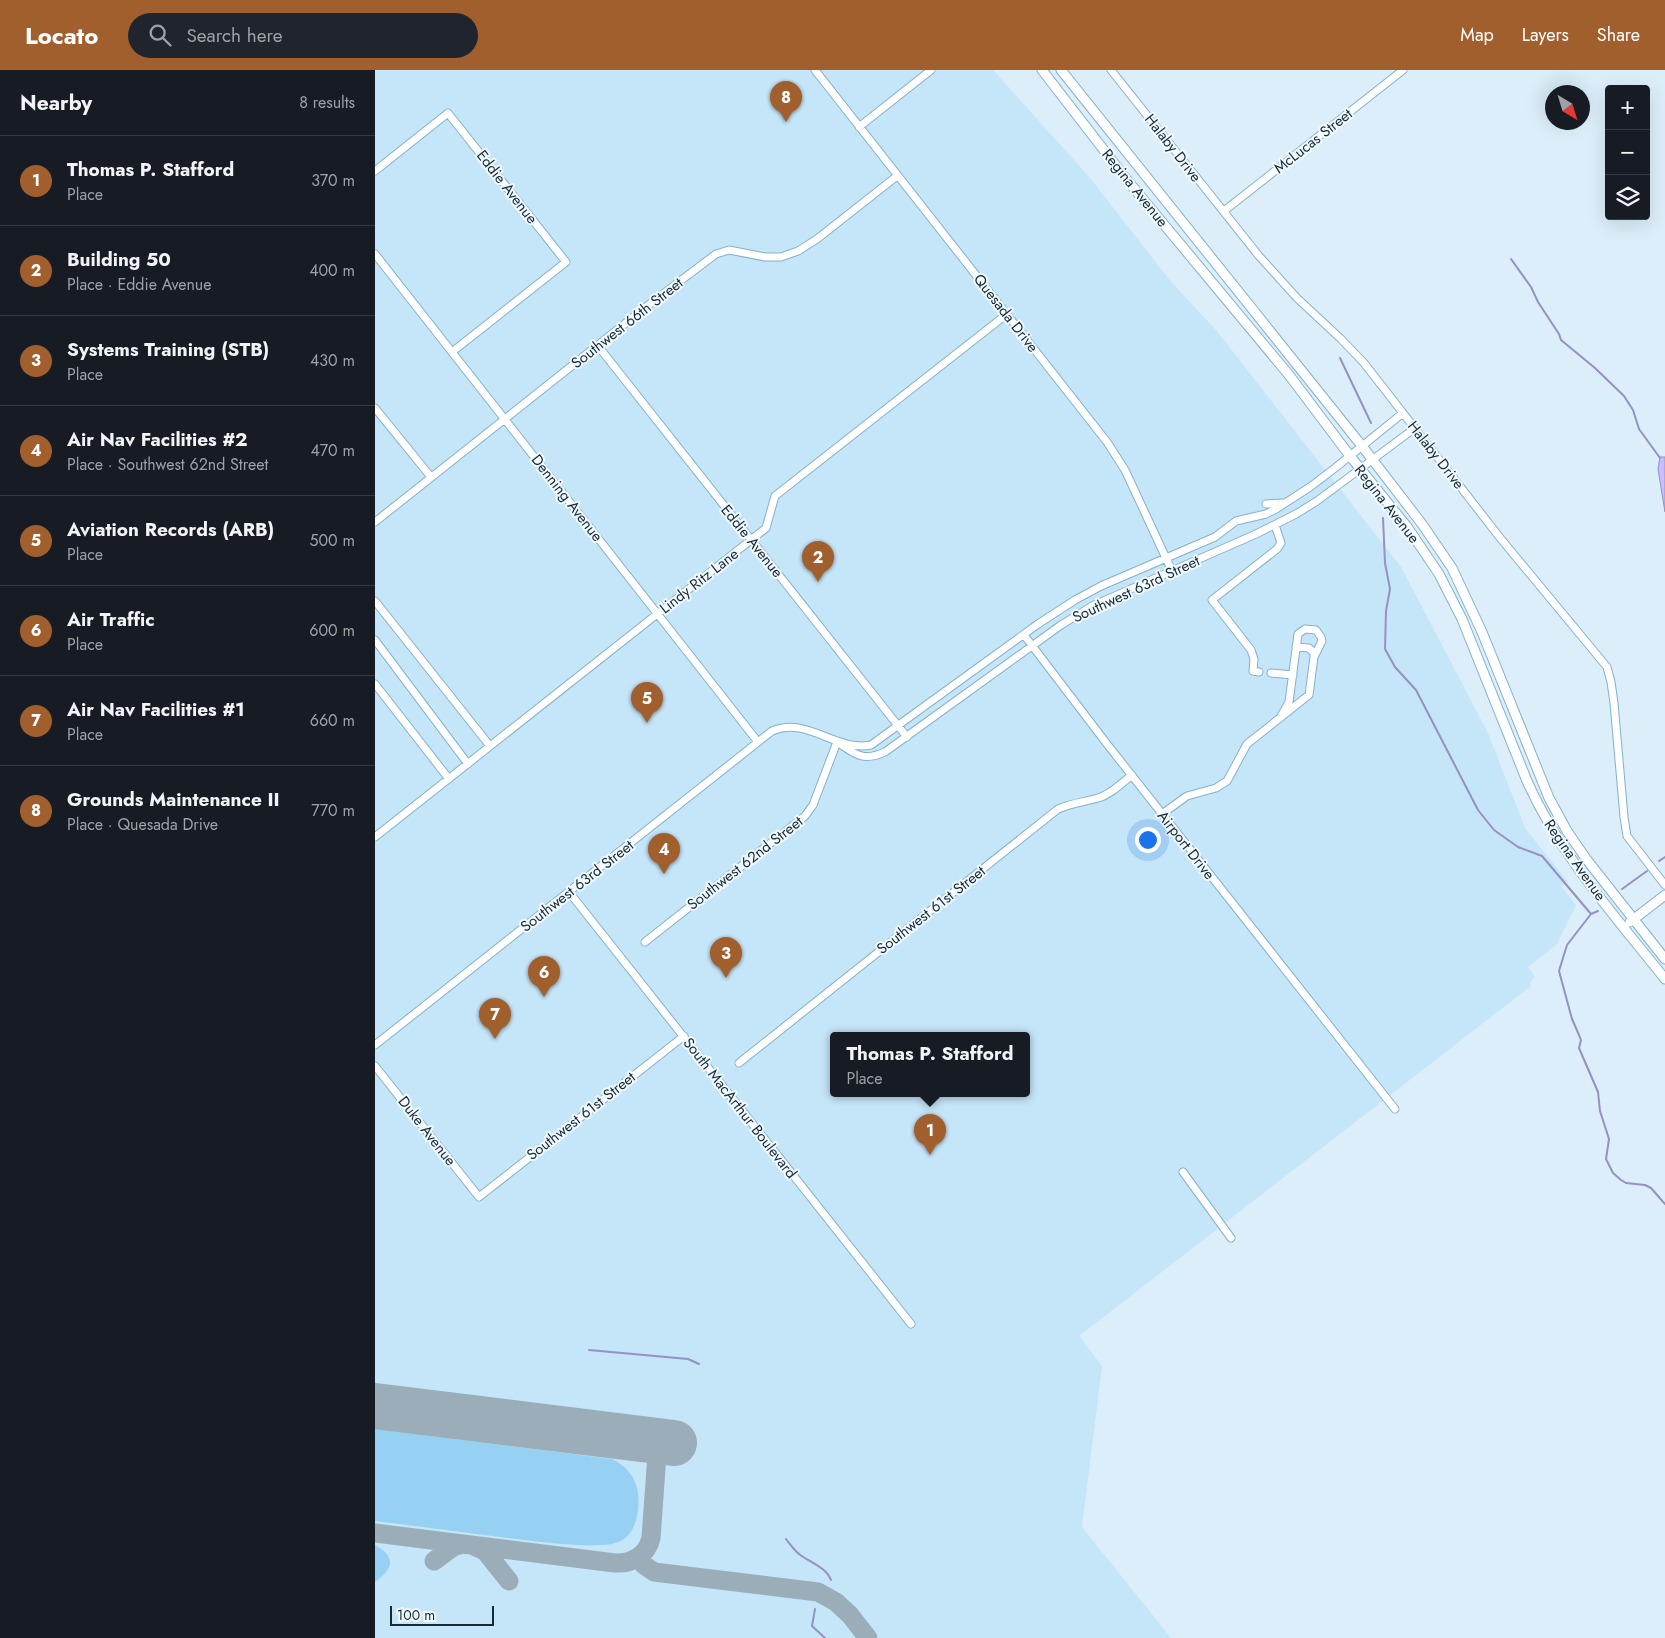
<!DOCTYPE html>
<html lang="en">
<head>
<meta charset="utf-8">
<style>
	body { margin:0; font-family:Jost,sans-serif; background:#20242c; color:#f1f3f6 }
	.controls { position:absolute; right:15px; top:15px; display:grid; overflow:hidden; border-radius:5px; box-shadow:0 5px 20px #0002 }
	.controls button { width:45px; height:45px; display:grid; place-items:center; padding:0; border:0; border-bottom:1px solid #363941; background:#171b24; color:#f1f3f6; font:25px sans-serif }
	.compass { position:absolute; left:1170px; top:15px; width:45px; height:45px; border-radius:50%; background:#171b24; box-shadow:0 5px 20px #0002; rotate:142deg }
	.scale { position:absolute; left:15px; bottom:12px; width:104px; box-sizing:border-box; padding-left:5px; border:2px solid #182a34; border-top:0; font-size:14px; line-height:18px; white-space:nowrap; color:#182a34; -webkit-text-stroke:4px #f0f9ff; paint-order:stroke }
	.you { position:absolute; left:772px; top:769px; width:18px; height:18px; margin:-12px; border:4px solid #fff; border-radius:50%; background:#1a73e8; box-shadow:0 0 0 8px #1a73e833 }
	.badge { display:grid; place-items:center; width:32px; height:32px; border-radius:50%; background:#a25f2e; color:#fff; font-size:16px; font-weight:700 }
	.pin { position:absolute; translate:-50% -41px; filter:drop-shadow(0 1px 2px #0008) }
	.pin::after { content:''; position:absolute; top:26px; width:18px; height:15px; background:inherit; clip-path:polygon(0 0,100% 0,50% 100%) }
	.popup { position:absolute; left:455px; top:962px; width:200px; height:65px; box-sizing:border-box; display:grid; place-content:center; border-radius:5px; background:#171b24; filter:drop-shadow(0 1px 4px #0005); font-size:16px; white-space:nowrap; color:#9ea1a6 }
	.popup b { font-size:19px; color:#f1f3f6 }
	.popup::after { content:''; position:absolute; left:50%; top:100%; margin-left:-10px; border:10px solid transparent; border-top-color:#171b24 }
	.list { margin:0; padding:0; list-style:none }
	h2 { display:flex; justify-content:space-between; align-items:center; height:65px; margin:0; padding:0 20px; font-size:21px }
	h2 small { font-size:16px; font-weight:400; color:#9ea1a6 }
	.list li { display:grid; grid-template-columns:32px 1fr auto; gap:15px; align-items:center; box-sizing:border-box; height:90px; padding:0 20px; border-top:1px solid #363941 }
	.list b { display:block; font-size:19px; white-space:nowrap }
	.list p { margin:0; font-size:16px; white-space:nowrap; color:#9ea1a6 }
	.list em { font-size:16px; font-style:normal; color:#9ea1a6 }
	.icon { flex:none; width:28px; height:28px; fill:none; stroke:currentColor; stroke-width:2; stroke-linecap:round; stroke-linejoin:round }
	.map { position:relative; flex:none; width:1290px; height:1568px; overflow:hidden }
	header { display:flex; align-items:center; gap:30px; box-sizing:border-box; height:70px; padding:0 25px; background:#a25f2e; color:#fff }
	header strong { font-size:24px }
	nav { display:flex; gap:28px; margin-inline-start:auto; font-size:18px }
	.search { width:350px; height:45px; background:#20242c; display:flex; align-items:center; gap:12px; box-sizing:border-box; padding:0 18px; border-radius:28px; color:#9ea1a6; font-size:19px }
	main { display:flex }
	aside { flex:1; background:#171b24 }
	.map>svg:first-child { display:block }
	.built { fill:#c5e5f8; fill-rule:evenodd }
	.green { fill:#96d1f3 }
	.water { fill:#cbbdfd; stroke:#9591c1 }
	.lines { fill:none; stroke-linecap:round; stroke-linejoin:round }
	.stream { stroke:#9591c1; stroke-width:2 }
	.taxiway { stroke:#9aadb8; stroke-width:19 }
	.runway { stroke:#9aadb8; stroke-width:46 }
	.street-casing { stroke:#84b1cb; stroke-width:9 }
	.secondary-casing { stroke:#84b1cb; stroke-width:11 }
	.street { stroke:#fff; stroke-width:7 }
	.secondary { stroke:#fff; stroke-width:9 }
	.labels { text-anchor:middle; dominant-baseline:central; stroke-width:4; stroke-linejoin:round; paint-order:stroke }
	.street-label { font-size:15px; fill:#182a34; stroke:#f0f9ff }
</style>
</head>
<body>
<header>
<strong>Locato</strong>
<div class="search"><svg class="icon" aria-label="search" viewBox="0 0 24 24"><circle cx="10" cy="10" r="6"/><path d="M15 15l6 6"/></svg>Search here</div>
<nav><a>Map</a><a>Layers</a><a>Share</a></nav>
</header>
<main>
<aside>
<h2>Nearby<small>8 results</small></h2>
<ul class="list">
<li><span class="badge">1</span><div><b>Thomas P. Stafford</b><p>Place</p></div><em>370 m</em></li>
<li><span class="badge">2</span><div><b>Building 50</b><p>Place · Eddie Avenue</p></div><em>400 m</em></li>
<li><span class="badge">3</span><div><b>Systems Training (STB)</b><p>Place</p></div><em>430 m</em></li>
<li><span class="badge">4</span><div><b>Air Nav Facilities #2</b><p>Place · Southwest 62nd Street</p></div><em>470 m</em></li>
<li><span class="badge">5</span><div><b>Aviation Records (ARB)</b><p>Place</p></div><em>500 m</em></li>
<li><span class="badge">6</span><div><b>Air Traffic</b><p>Place</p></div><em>600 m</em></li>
<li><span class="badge">7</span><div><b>Air Nav Facilities #1</b><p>Place</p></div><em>660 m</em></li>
<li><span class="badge">8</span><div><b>Grounds Maintenance II</b><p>Place · Quesada Drive</p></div><em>770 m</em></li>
</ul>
</aside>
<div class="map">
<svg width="1290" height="1568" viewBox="0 0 1290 1568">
	<rect width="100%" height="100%" fill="#dbeef9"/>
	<path class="built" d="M0,0h618l97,108 82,105 44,47 185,237 87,166 37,95 42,53 -6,5 15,19 -19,39 -29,23 7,10 -5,5 1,4 -452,350 23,30 -20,161 89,111h-796zM459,966h192v58h-192z"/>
	<path class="green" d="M0,1359l237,30c14,7 24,18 26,34 2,14 -1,37 -14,46 -7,5 -17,6 -25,6 -33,1 -67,-4 -99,-8 -42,-5 -83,-11 -125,-16z
		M0,1475c23,13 17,24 0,37z"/>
	<path class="water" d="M1285,387h5v55l-7,-43z"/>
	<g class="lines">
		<path class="stream" d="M1136,189l20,28 7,15 21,32 2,6 34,28 29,28 9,14 6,19 21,29
			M965,288l31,65
			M1008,448l2,45 5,26 -4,22 -1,38 10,18 21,23 62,120 16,20 24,17 24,9 49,58 -24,31 -8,26 13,48 7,16 2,5 -2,8 19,44 2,19 9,28 -3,20 7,14 8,7 5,3 19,2 6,3 14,16
			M1284,791l6,-4
			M1247,819l25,-18
			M1216,844l7,-3
			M214,1280l99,9 11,5
			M411,1469c4,5 8,11 13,15 10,8 27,13 32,26
			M440,1539l-3,17 13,12"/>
		<path class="taxiway" d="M0,1463l240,30c17,1 32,-8 36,-25l7,-97
			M99,1476l11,5 24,30
			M263,1488l6,7 10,7 164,20 18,10 14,13 18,23
			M59,1491l19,-14 10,-3"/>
		<path class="runway" d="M0,1336l299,37"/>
		<g class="street-casing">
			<path id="street" d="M440,0l292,372 18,28 47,101
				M736,0l148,186 38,42 44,41 23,24 137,176 106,128 4,15 3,21 10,114 3,19 38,49
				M484,57l72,-57
				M0,101l73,-58 118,149 -114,90
				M849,141l179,-141
				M0,184l383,488
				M223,276l309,391
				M0,338l56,69
				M891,434l16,-1
				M0,452l276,-219 65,-49 13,-4 36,7h16l17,-6 19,-12 80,-63
				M0,531l115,145
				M649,565l83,109 288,365
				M0,570l93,124
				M921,577l13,1 5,5v4
				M884,602l-6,-1 1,-12 -3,-9 -39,-50 65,-51 4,-6 -6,-18
				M896,603l22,2
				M0,614l74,95
				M465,674c17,12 25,17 45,8l176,-127 31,-19 164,-72 40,-20 21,-13 98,-73
				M787,744l25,-18 29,-8 11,-7 20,-37 58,-46 4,-3 5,-38 8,-16 -1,-4 -5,-7 -11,-1 -7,5 -9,68 -9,16
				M0,767l391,-309 9,-32 232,-182
				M194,822l342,432
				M270,872l160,-126 8,-11 24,-63
				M0,975l397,-314c36,-15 63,21 99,14l167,-121 37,-24 26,-14 114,-49 21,-16 30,-7 10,-5 34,-22 25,-19 68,-55
				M364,993l319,-254c14,-6 26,-7 40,-11 12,-3 24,-15 34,-23
				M0,996l104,131 205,-161
				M808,1102l48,66"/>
		</g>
		<g class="secondary-casing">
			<path id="secondary" d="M667,0l85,110 162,195 61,81 58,72 31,46 23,45 65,162c33,74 88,135 138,198
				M686,0l301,376 60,78 30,44 30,64 67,166 18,33 20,29 78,99
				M1255,852l35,-27"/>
		</g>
		<use href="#street" class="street"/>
		<use href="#secondary" class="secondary"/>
	</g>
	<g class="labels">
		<g class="street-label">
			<text transform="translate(938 71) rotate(-38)">McLucas Street</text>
			<text transform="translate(798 78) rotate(52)">Halaby Drive</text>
			<text transform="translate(132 117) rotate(52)">Eddie Avenue</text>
			<text transform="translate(760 118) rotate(51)">Regina Avenue</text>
			<text transform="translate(631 243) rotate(52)">Quesada Drive</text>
			<text transform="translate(252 253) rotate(-38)">Southwest 66th Street</text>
			<text transform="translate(1061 385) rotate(52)">Halaby Drive</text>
			<text transform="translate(192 428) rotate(52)">Denning Avenue</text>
			<text transform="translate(1012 434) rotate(52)">Regina Avenue</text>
			<text transform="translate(377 471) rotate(51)">Eddie Avenue</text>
			<text transform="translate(324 511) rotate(-38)">Lindy Ritz Lane</text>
			<text transform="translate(761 519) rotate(-25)">Southwest 63rd Street</text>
			<text transform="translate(811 775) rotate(52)">Airport Drive</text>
			<text transform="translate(1200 790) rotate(55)">Regina Avenue</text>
			<text transform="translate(370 793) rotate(-38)">Southwest 62nd Street</text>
			<text transform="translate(202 816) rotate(-38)">Southwest 63rd Street</text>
			<text transform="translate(556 840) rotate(-38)">Southwest 61st Street</text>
			<text transform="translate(365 1038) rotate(52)">South MacArthur Boulevard</text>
			<text transform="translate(206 1046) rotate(-38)">Southwest 61st Street</text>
			<text transform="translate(52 1061) rotate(52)">Duke Avenue</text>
		</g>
	</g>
</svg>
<div class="controls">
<button>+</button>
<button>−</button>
<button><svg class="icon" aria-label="layers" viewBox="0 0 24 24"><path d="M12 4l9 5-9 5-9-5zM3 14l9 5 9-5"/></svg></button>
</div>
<svg class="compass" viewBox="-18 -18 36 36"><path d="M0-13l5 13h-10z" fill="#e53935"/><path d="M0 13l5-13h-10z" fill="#9ea1a6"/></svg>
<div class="scale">100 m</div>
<div class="you"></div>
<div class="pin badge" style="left:555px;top:1085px">1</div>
<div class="popup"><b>Thomas P. Stafford</b>Place</div>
<div class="pin badge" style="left:443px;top:512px">2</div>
<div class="pin badge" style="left:351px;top:908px">3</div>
<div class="pin badge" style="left:289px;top:804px">4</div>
<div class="pin badge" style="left:272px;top:653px">5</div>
<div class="pin badge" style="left:169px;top:927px">6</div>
<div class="pin badge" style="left:120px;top:969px">7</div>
<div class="pin badge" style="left:411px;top:52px">8</div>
</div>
</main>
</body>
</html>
